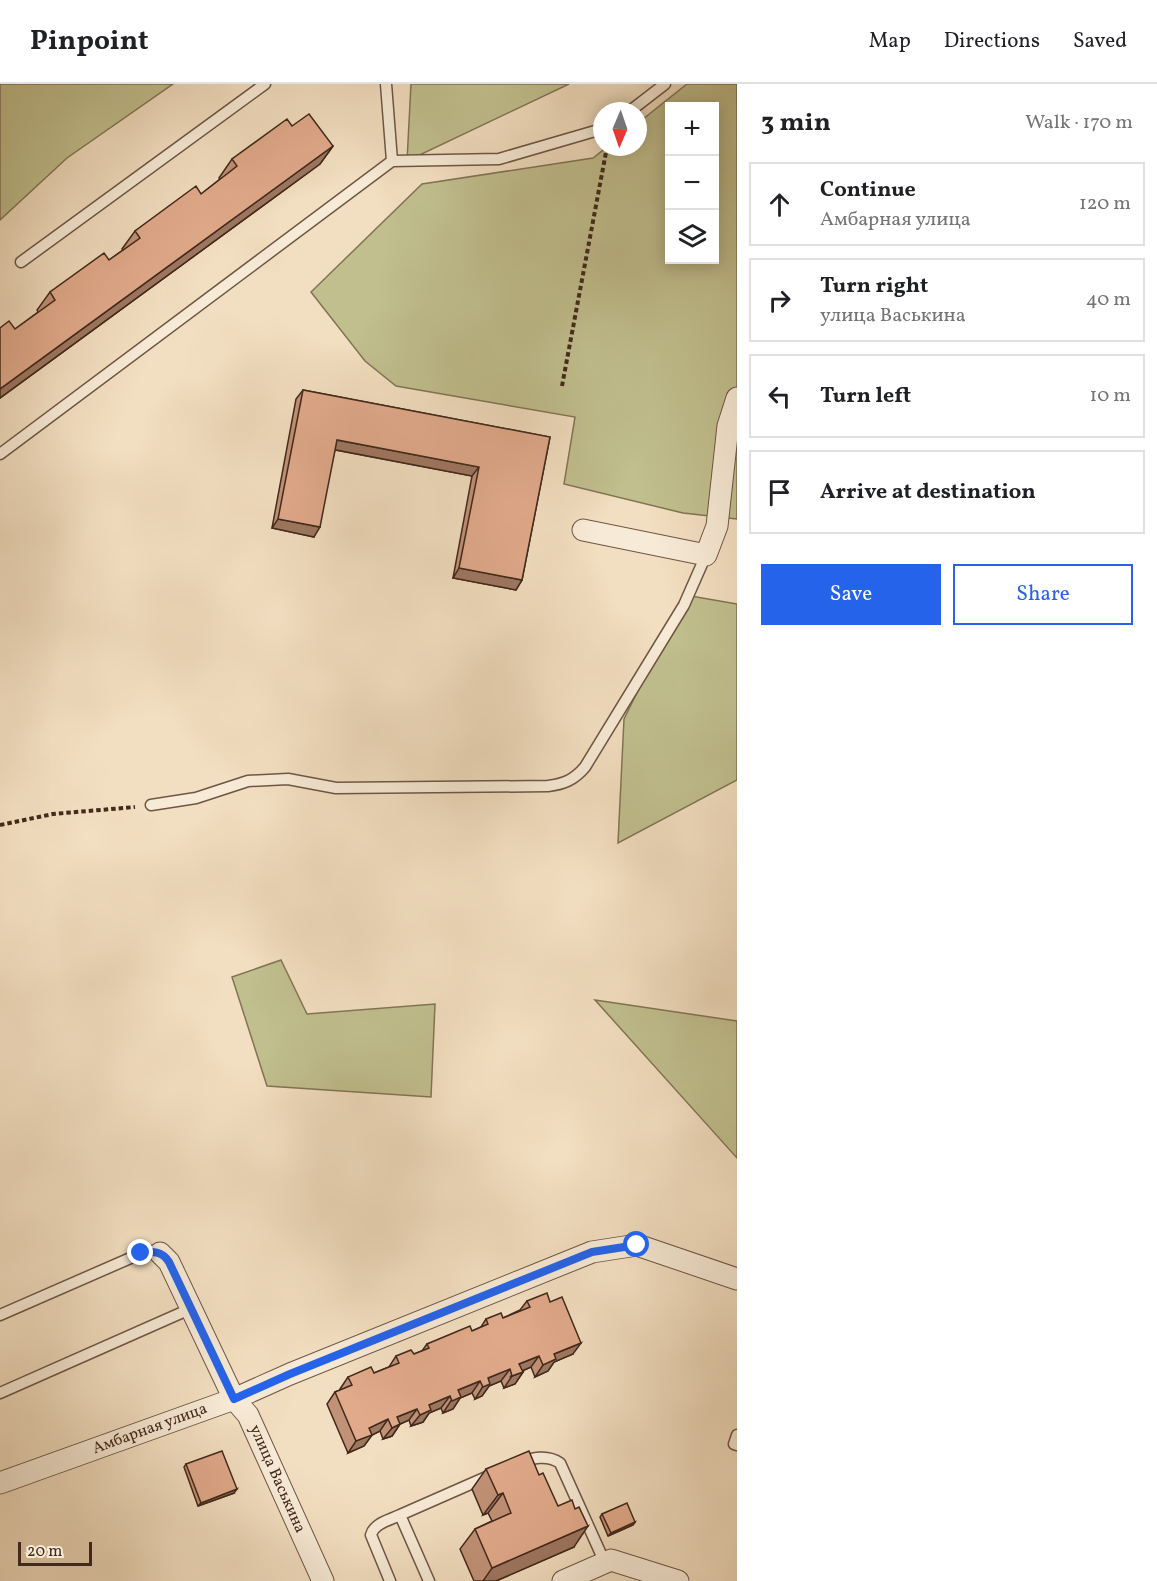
<!DOCTYPE html>
<html lang="en">
<head>
<meta charset="utf-8">
<style>
	body { margin:0; font-family:Vollkorn,serif; background:#f6f6f6; color:#202124 }
	.controls { position:absolute; right:18px; top:18px; display:grid; overflow:hidden; border-radius:0px; box-shadow:0 3px 15px #0003 }
	.controls button { width:54px; height:54px; display:grid; place-items:center; padding:0; border:0; border-bottom:2px solid #e0e0e0; background:#fff; color:#202124; font:30px sans-serif }
	.compass { position:absolute; left:593px; top:18px; width:54px; height:54px; border-radius:50%; background:#fff; box-shadow:0 3px 15px #0003; rotate:182deg }
	.scale { position:absolute; left:18px; bottom:15px; width:74px; box-sizing:border-box; padding-left:6px; border:3px solid #42291c; border-top:0; font-size:16px; line-height:21px; white-space:nowrap; color:#42291c; -webkit-text-stroke:4px #f7ead6; paint-order:stroke }
	.stop { position:absolute; width:18px; height:18px; margin:-14px; border:4px solid #2563eb; border-radius:50%; background:#fff }
	.stop.end { background:#2563eb; border-color:#fff; box-shadow:0 2px 6px #0008 }
	.list { margin:0; padding:0; list-style:none }
	h2 { display:flex; justify-content:space-between; align-items:center; height:78px; margin:0; padding:0 24px; font-size:26px }
	h2 small { font-size:20px; font-weight:400; color:#757577 }
	.list li { display:grid; grid-template-columns:39px 1fr auto; gap:18px; align-items:center; box-sizing:border-box; height:84px; margin:0 12px 12px; padding:0 12px; border:2px solid #e0e0e0; border-radius:0px }
	.list b { display:block; font-size:22px; white-space:nowrap }
	.list p { margin:0; font-size:20px; white-space:nowrap; color:#757577 }
	.list em { font-size:20px; font-style:normal; color:#757577 }
	.actions { display:flex; gap:12px; padding:18px 24px }
	.actions a { flex:1; padding:14px 0; border:2px solid #2563eb; border-radius:0px; text-align:center; font-size:21px; color:#2563eb }
	.actions .main { background:#2563eb; color:#fff }
	.icon { flex:none; width:33px; height:33px; fill:none; stroke:currentColor; stroke-width:2; stroke-linecap:round; stroke-linejoin:round }
	.map { position:relative; flex:none; width:737px; height:1497px; overflow:hidden }
	header { display:flex; align-items:center; gap:36px; box-sizing:border-box; height:84px; padding:0 30px; background:#fff; border-bottom:2px solid #e0e0e0 }
	header strong { font-size:28px }
	nav { display:flex; gap:33px; margin-inline-start:auto; font-size:21px }
	main { display:flex }
	aside { flex:1; background:#fff }
	.map>svg:first-child { display:block }
	.green { fill:#c1bf8e; stroke:#827455; stroke-width:1.5; fill-rule:evenodd }
	.lines { fill:none; stroke-linecap:round; stroke-linejoin:round }
	.lane-casing { stroke:#6e5645; stroke-width:13 }
	.street-casing { stroke:#6e5645; stroke-width:23 }
	.path { stroke:#42291c; stroke-width:4; stroke-dasharray:4.5 3; stroke-linecap:butt }
	.lane { stroke:#f7ead6; stroke-width:10 }
	.street { stroke:#f7ead6; stroke-width:21 }
	.wall { fill:#c29278; stroke:#42291c; stroke-width:1.5 }
	.shaded-wall { fill:#9e7761; stroke:#42291c; stroke-width:1.5 }
	.building { fill:#e1aa8b; stroke:#42291c; stroke-width:1.5 }
	.route { stroke:#2563eb; stroke-width:8 }
	.labels { text-anchor:middle; dominant-baseline:central; stroke-width:4.5; stroke-linejoin:round; paint-order:stroke }
	.street-label { font-size:16px; fill:#42291c; stroke:#f7ead6 }
</style>
</head>
<body>
<header>
<strong>Pinpoint</strong>
<nav><a>Map</a><a>Directions</a><a>Saved</a></nav>
</header>
<main>
<div class="map">
<svg width="737" height="1497" viewBox="0 0 737 1497">
	<rect width="100%" height="100%" fill="#f2dec0"/>
	<filter id="stains"><feTurbulence type="fractalNoise" baseFrequency=".00333" numOctaves="4"/><feColorMatrix values="0 0 0 0 .2 0 0 0 0 .09 0 0 0 0 .02 0 0 0 .5 -.17"/></filter>
	<radialGradient id="worn" r=".72"><stop offset=".6" stop-color="#630" stop-opacity="0"/><stop offset="1" stop-color="#630" stop-opacity=".3"/></radialGradient>
	<path class="green" d="M0,0h173l-106,74 -67,62z
		M411,0h158l-162,77z
		M687,0h50v435l-54,-6 -119,-29 11,-67 -179,-31 -31,-25 -54,-69 111,-108 171,-26 14,-11h31v-24zM670,22h44v154h-44z
		M685,511l52,9v176l-119,63 6,-124z
		M281,876l26,54 128,-10 -4,93 -164,-11 -35,-109z
		M595,916l142,21v137z"/>
	<g class="lines">
		<g class="lane-casing">
			<path id="lane" d="M630,27l35,-27
				M392,77l107,-2 103,-30
				M21,178l244,-178
				M0,370l392,-293 -6,-77
				M151,721l45,-7 52,-17 40,-2 48,9 212,-2c16,-2 26,-6 37,-19l99,-162 22,-50
				M0,1231l142,-62 9,-2 9,2
				M0,1309l190,-84
				M737,1351l-3,9 3,1
				M519,1379c13,-5 28,-9 41,0l45,100
				M390,1497l-19,-46c3,-12 19,-15 29,-20
				M429,1497l-29,-66 91,-40"/>
		</g>
		<g class="street-casing">
			<path id="street" d="M583,446l123,25 11,-29 11,-100 9,-28
				M160,1169l9,9 65,137 14,16 75,166
				M0,1399l234,-84 56,-25 302,-122 45,-7 100,34
				M563,1497l48,-21 67,21"/>
		</g>
		<path class="path" d="M562,302l45,-239
			M0,741l53,-11 82,-7"/>
		<use href="#lane" class="lane"/>
		<use href="#street" class="street"/>
	</g>
	<path class="wall" d="M292,42l41,20 -13,18 -320,234v-70l15,1 23,-17 -1,-2 13,-18 59,-32 14,-10 -1,-1 13,-18 66,-37 19,-15 -1,-1 13,-19z
		M303,306l247,47 -28,143 -6,10 -63,-12 19,-102 -137,-26 -21,87 -42,-9 24,-129z
		M527,1217l46,53 -19,8 -6,9 -13,6 -4,-10 -9,4 1,1 -8,12 -11,4 -3,-7 -12,5 -7,10 -7,3 -3,-6 -12,5 -7,11 -10,4 -2,-5 -12,5 -6,9 -12,4 -2,-6 -9,4 -8,12 -9,3 -3,-8 -8,4 -8,11 -16,7 -21,-49 8,-12 6,-2 -1,-1 8,-12 26,-4 15,-6 7,-11 18,-2 8,-3 5,-7 45,-13 9,-4 5,-8 17,-1 17,-8z
		M186,1380l48,29 -36,13 -14,-39z
		M486,1385l53,6 35,72 -78,34h-22l-14,-32 15,-20 17,-8 -4,-8 -5,2 -11,-26z
		M602,1430l33,8 -2,3 -25,11 -8,-19z"/>
	<path class="shaded-wall" d="M333,62l-13,18 -320,234v-9z
		M337,356l142,27 -7,9 -141,-27z
		M278,435l42,8 -6,10 -42,-9z
		M459,484l63,12 -6,10 -63,-12z
		M581,1259l-8,11 -19,8 -6,9 -13,6 8,-12 11,-11z
		M539,1272l-8,11 -20,9 8,-12z
		M510,1285l-9,12 -12,5 -7,10 -7,3 13,-21z
		M523,1288l-8,12 -11,4 8,-12z
		M480,1297l-8,12 -12,5 -7,11 -10,4 15,-23z
		M450,1312l-9,12 -12,5 -6,9 -12,4 9,-11 9,-10z
		M417,1325l-8,11 -17,8 5,-11z
		M388,1335l-8,12 -8,4 -8,11 -16,7 8,-12 13,-13z
		M400,1340l-8,12 -9,3 9,-11z
		M237,1405l-3,4 -36,13 3,-3z
		M503,1409l-15,20 -5,2 15,-20z
		M635,1438l-2,3 -25,11 3,-3z
		M588,1442l-14,21 -78,34h-13l9,-13z"/>
	<path class="building" d="M309,30l24,32 -333,243v-61l9,-7 6,8 40,-29 -5,-8 54,-39 5,7 31,-22 -5,-7 61,-45 5,8 36,-28 -5,-7 55,-40 5,7z
		M303,306l247,47 -28,143 -63,-12 20,-101 -142,-27 -17,87 -42,-8z
		M547,1209l3,9 12,-5 19,46 -27,11 2,5 -13,6 -4,-9 -20,8 4,8 -11,4 -2,-7 -22,9 2,6 -7,3 -3,-6 -22,9 3,7 -9,4 -2,-5 -21,9 2,5 -11,5 -3,-6 -20,8 3,7 -8,4 -4,-9 -19,9 3,7 -16,6 -21,-49 17,-7 -4,-8 23,-10 3,6 25,-10 -3,-7 15,-6 3,4 15,-6 -2,-4 43,-18 2,5 16,-7 -2,-5 15,-6 2,5 27,-11 -3,-6z
		M222,1367l15,38 -36,14 -15,-39z
		M529,1367l10,24 4,-2 15,33 14,-6 3,9 4,-2 9,19 -96,42 -17,-39 36,-16 -8,-20 -5,2 -12,-26z
		M627,1419l8,19 -24,11 -9,-19z"/>
	<g class="lines">
		<path class="route" d="M141,1169c12,-2 21,-2 28,9l65,137 56,-25 302,-122 45,-7"/>
	</g>
	<g class="labels">
		<g class="street-label">
			<text transform="translate(150 1345) rotate(-20)">Амбарная улица</text>
			<text transform="translate(277 1395) rotate(66)">улица Васькина</text>
		</g>
	</g>
	<rect width="100%" height="100%" filter="url(#stains)"/>
	<rect width="100%" height="100%" fill="url(#worn)"/>
</svg>
<div class="controls">
<button>+</button>
<button>−</button>
<button><svg class="icon" aria-label="layers" viewBox="0 0 24 24"><path d="M12 4l9 5-9 5-9-5zM3 14l9 5 9-5"/></svg></button>
</div>
<svg class="compass" viewBox="-18 -18 36 36"><path d="M0-13l5 13h-10z" fill="#e53935"/><path d="M0 13l5-13h-10z" fill="#757577"/></svg>
<div class="scale">20 m</div>
<div class="stop" style="left:637px;top:1161px"></div>
<div class="stop end" style="left:141px;top:1169px"></div>
</div>
<aside>
<h2>3 min<small>Walk · 170 m</small></h2>
<ul class="list">
<li><svg class="icon" aria-label="ahead" viewBox="0 0 24 24"><path d="M12 20V5M6 11l6-6 6 6"/></svg><div><b>Continue</b><p>Амбарная улица</p></div><em>120 m</em></li>
<li><svg class="icon" aria-label="right" viewBox="0 0 24 24"><path d="M7 20v-9h11M14 6l5 5-5 5"/></svg><div><b>Turn right</b><p>улица Васькина</p></div><em>40 m</em></li>
<li><svg class="icon" aria-label="left" viewBox="0 0 24 24"><path d="M17 20v-9H6M10 6l-5 5 5 5"/></svg><div><b>Turn left</b></div><em>10 m</em></li>
<li><svg class="icon" aria-label="arrive" viewBox="0 0 24 24"><path d="M6 21V4h12l-3 4 3 4H6"/></svg><div><b>Arrive at destination</b></div></li>
</ul>
<div class="actions"><a class="main">Save</a><a>Share</a></div>
</aside>
</main>
</body>
</html>
